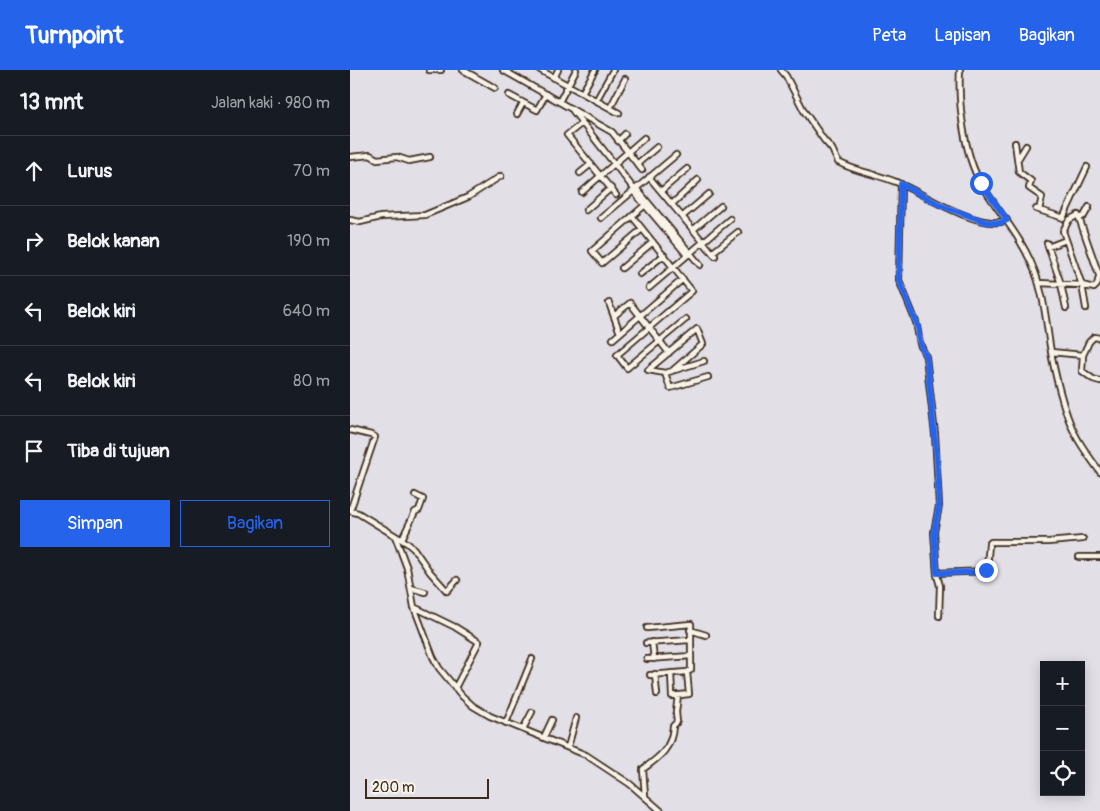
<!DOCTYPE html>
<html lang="id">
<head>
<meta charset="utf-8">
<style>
	body { margin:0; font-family:Pangolin,sans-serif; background:#242831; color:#f1f3f6 }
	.controls { position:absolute; right:15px; bottom:15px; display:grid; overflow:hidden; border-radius:0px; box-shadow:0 2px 12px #0003 }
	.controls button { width:45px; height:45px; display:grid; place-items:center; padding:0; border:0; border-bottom:1px solid #363941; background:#171b24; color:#f1f3f6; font:25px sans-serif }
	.scale { position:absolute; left:15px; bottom:12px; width:124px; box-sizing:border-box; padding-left:5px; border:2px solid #3b2a1e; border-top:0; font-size:14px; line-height:18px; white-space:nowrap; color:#3b2a1e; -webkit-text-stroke:4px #f7f3e8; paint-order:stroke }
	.stop { position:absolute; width:15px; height:15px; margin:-11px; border:4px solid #2563eb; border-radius:50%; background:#fff }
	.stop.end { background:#2563eb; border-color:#fff; box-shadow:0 1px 5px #0008 }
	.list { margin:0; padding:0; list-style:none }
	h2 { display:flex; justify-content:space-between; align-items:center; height:65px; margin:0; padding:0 20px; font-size:21px }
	h2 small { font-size:16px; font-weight:400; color:#9ea1a6 }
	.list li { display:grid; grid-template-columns:32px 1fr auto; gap:15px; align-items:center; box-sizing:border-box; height:70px; padding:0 20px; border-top:1px solid #363941 }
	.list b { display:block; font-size:19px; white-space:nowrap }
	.list em { font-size:16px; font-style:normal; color:#9ea1a6 }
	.actions { display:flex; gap:10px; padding:15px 20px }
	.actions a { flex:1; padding:11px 0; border:1px solid #2563eb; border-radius:0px; text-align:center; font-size:18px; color:#2563eb }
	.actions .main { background:#2563eb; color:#fff }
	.icon { flex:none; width:28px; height:28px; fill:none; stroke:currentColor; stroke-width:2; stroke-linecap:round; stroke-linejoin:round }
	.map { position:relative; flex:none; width:750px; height:741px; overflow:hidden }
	header { display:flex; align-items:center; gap:30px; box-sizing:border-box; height:70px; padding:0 25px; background:#2563eb; color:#fff }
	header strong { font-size:24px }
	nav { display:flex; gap:28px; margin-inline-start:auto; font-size:18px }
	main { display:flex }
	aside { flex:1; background:#171b24 }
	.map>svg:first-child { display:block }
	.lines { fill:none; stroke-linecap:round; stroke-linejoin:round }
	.minor-casing { stroke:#3b2a1e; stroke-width:8 }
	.minor { stroke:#f7f3e8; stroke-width:4.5 }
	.route { stroke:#2563eb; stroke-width:6 }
</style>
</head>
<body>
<header>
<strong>Turnpoint</strong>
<nav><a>Peta</a><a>Lapisan</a><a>Bagikan</a></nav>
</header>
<main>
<aside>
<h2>13 mnt<small>Jalan kaki · 980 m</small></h2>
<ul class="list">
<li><svg class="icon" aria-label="ahead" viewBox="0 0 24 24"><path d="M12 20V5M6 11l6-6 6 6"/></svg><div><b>Lurus</b></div><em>70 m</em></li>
<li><svg class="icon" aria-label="right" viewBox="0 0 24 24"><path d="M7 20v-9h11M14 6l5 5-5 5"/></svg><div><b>Belok kanan</b></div><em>190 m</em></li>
<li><svg class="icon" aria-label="left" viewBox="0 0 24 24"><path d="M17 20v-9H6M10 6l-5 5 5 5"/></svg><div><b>Belok kiri</b></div><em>640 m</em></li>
<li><svg class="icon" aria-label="left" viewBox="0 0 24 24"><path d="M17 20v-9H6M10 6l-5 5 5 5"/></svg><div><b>Belok kiri</b></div><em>80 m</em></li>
<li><svg class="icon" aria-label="arrive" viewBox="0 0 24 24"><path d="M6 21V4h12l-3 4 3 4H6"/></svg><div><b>Tiba di tujuan</b></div></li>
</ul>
<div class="actions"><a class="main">Simpan</a><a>Bagikan</a></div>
</aside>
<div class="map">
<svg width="750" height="741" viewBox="0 0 750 741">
	<rect width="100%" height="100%" fill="#e2dfe6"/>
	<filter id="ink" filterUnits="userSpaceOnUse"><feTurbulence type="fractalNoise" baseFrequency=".02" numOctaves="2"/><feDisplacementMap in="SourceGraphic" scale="10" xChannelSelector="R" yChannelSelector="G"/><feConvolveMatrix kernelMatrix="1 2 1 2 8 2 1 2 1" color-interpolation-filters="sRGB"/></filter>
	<g filter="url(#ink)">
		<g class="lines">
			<g class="minor-casing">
				<path id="minor" d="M79,0h12
					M113,0l32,18
					M153,0l109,62 30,38
					M190,0l79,43
					M431,0l5,6 18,35 20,29 8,9 6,13c18,10 39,12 58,20 27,11 83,50 111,38
					M610,0c-2,33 4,86 22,115 18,29 41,54 53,87 9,24 11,49 15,74 4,25 14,67 25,88 7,14 17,26 25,38
					M204,8l4,-8
					M232,23l13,-23
					M159,25l28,15 9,-16
					M246,31l17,-31
					M209,32l17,-32
					M260,38l15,-29
					M223,41l61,78
					M167,44l6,-11
					M232,53l-15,12 49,60
					M268,71l7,-7
					M665,73l4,29 12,9 -2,7 13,9 -3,13
					M0,87l20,-2 7,4 20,-2 12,4 21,-4
					M668,89l8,-13
					M287,94l20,-17
					M230,103l11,-9
					M299,107l66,79
					M551,114l-2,96 17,42 4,22 6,13 9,77 4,72 -5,26 3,43 3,11 -1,30
					M286,118l64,77
					M283,121l54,64
					M311,121l26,-22
					M232,122l62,-54
					M322,134l26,-24
					M686,139l28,9
					M236,140l25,-22
					M282,146l60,75 -75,64 10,13 59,-49
					M333,146l26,-22
					M251,148l75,-63
					M713,148l24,-51
					M729,148l5,-2 5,-9
					M0,150l10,2 21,-5 44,-2 43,-18 33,-21
					M292,159l-40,34 -10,-12 53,-46
					M344,159l27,-23
					M697,173l14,41 5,24
					M698,177l18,-7
					M363,182l25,-20
					M272,198l31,-26
					M290,204l24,-19
					M689,213l43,2 12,3 3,-3 3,-12
					M299,218l81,-69
					M259,233l11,30
					M736,238l-4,-23 -19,-54 6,-11 9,-5 21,60
					M264,246l16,-13 39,50
					M263,269l70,-60
					M701,282l32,3 6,-13 5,-5 6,1
					M733,285l-1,16 11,8 7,2
					M325,300l29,-9
					M315,303l7,-2 31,-27 -6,-15 -49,41 17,3 5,15 38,-11
					M0,360l21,5 4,2 -25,74
					M0,441l8,2 49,30 7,6 16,23 17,19 10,-11
					M45,466l12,32 7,39 19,50 6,11 23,28 11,10 17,10 96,39 44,29 31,27
					M52,469l13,-27 4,-2 4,-11 -8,-4
					M729,487h21
					M587,503l48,-2 2,-3 2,-24 2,-2h57l35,-3
					M61,518l14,4
					M64,537l41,20 24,15 -24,46
					M297,558l44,-4v46l-4,2 2,22 -17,2 -1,-23
					M340,560l16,5
					M302,572l2,17
					M296,573l44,-3
					M297,589l44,-3
					M305,604l2,20
					M300,605l37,-3
					M156,653l26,-64
					M173,659l9,-17
					M194,667l8,-17
					M218,677l8,-29
					M295,726l-2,-27c17,-12 29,-21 30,-43l4,-4 -1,-10 2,-17"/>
			</g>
			<use href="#minor" class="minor"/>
		</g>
	</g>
	<g class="lines" filter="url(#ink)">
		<path class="route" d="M631,113l26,37 -7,3 -14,-1 -44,-16 -41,-22 -2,96 19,47 2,17 6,13 2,15 9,88 2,46 -5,25 3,42 46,-1 3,-2"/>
	</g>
</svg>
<div class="controls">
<button>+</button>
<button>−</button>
<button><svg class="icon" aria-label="locate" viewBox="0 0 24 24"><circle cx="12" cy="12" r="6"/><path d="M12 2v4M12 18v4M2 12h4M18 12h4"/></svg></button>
</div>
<div class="scale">200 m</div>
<div class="stop" style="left:631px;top:113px"></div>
<div class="stop end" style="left:636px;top:500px"></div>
</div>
</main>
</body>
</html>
